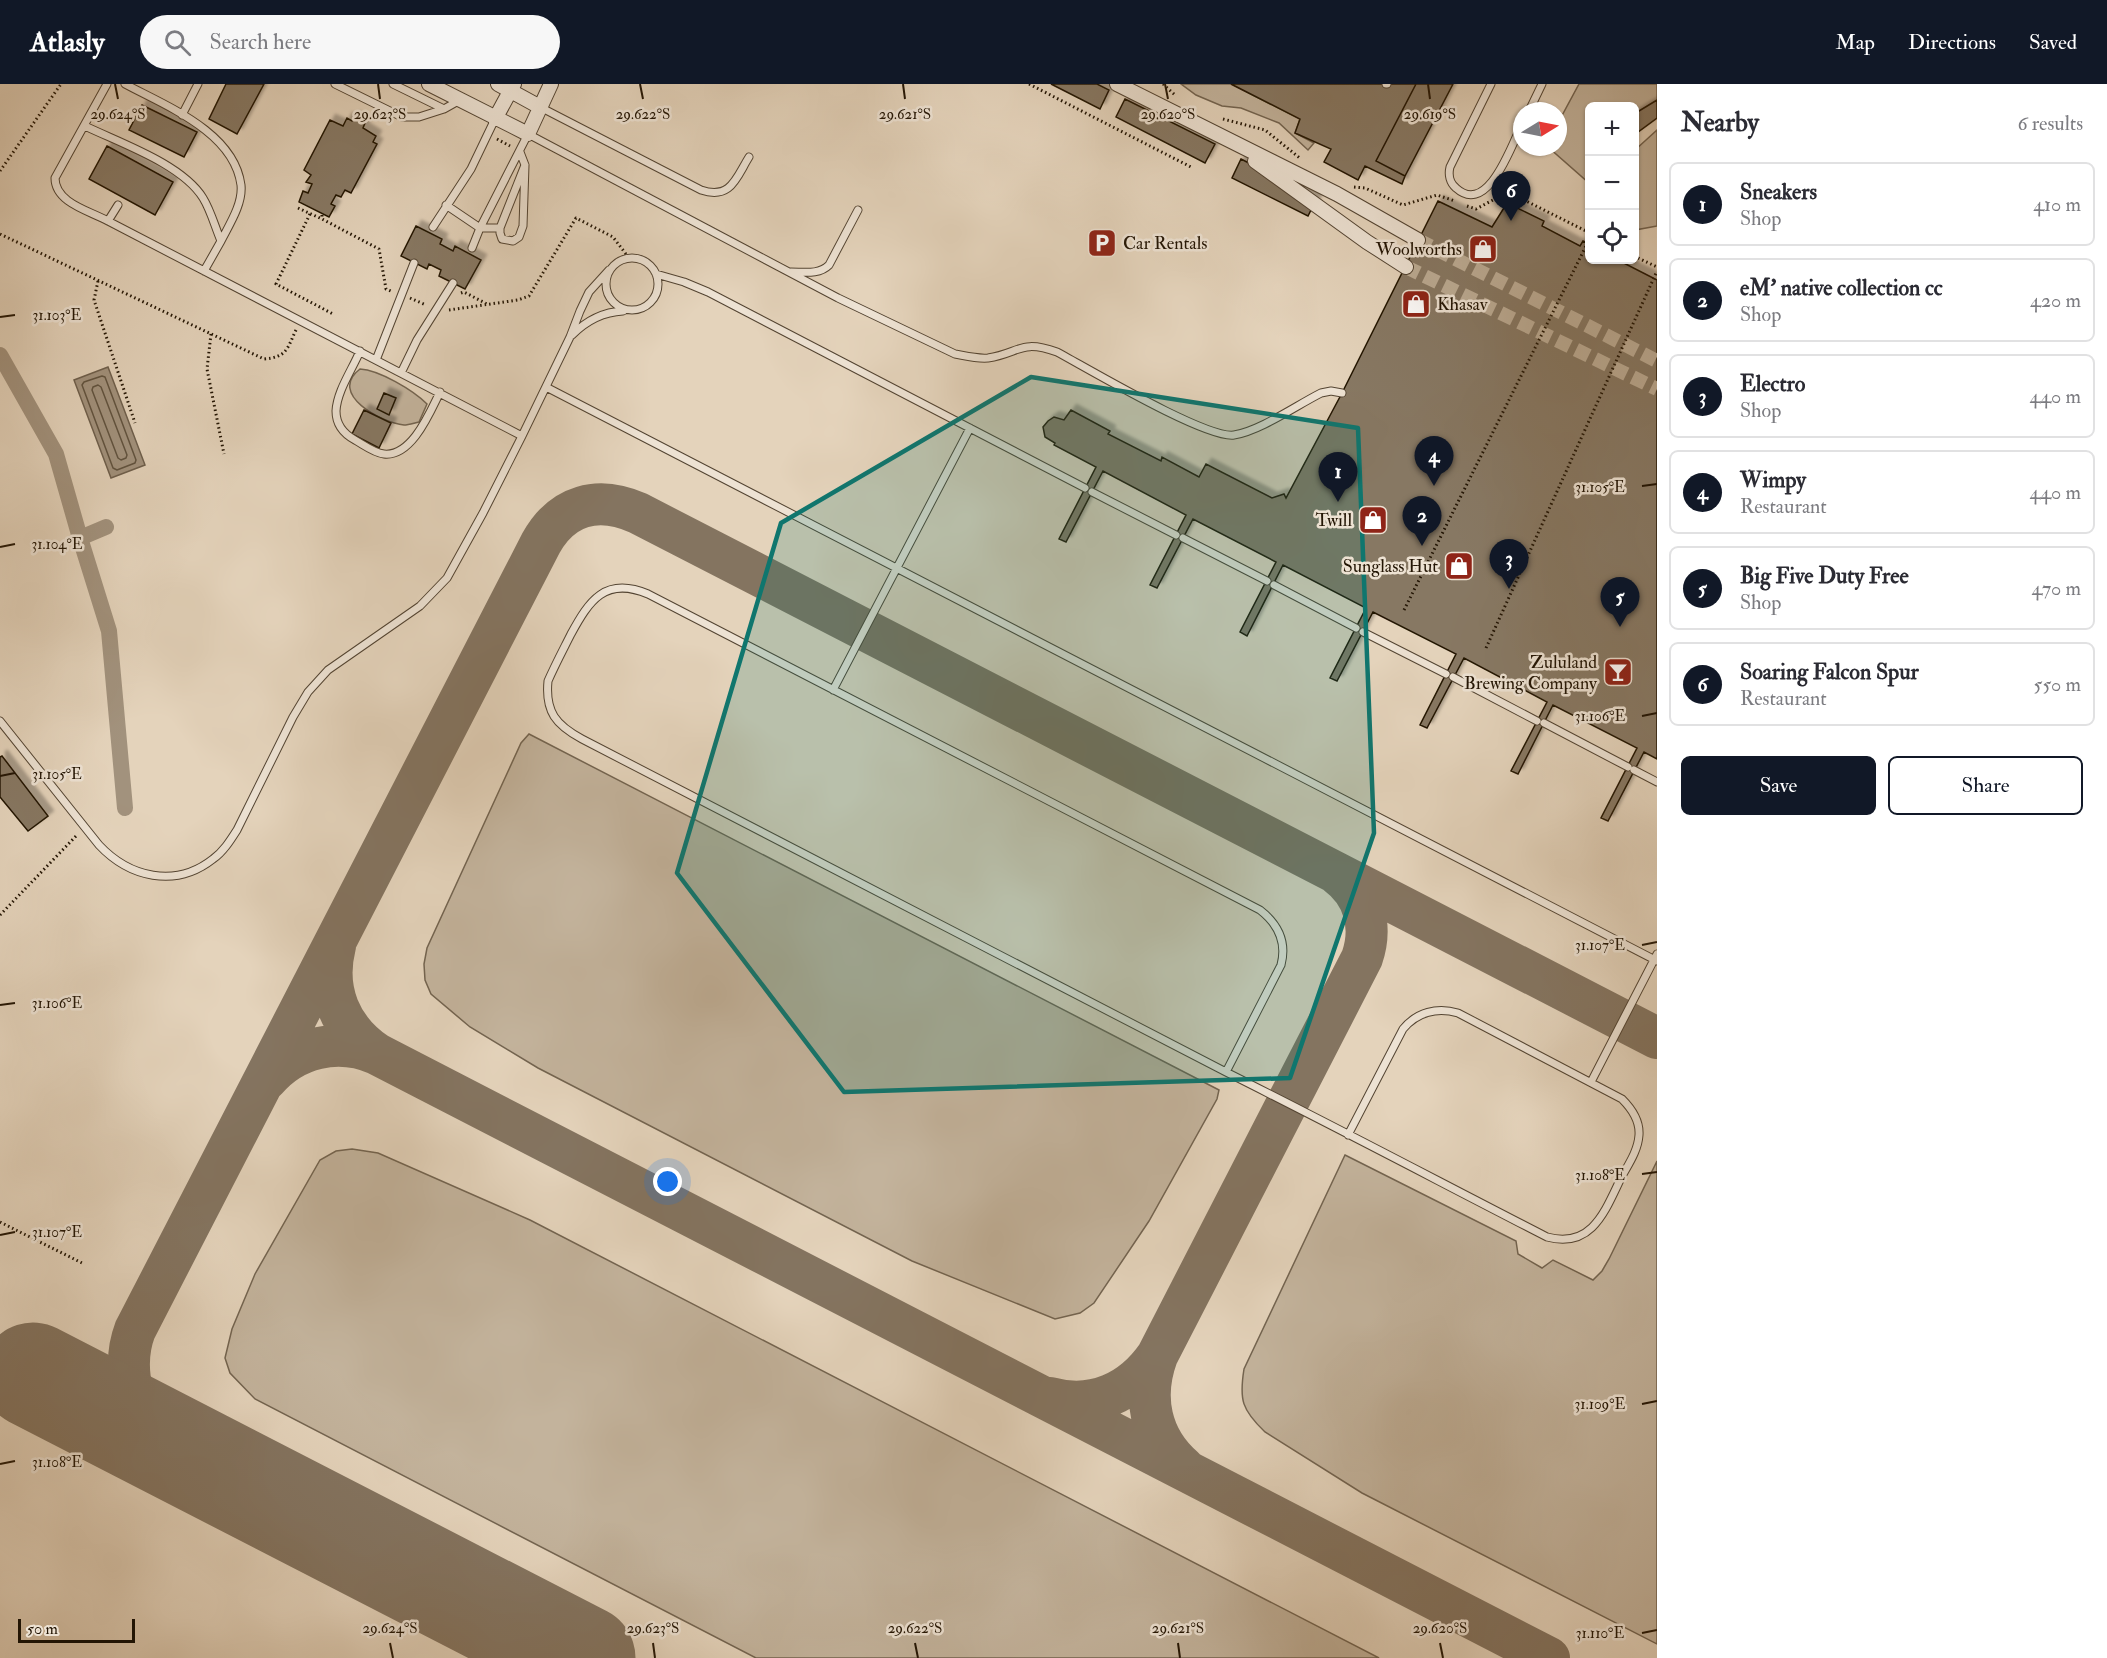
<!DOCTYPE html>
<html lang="en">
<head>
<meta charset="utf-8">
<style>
	body { margin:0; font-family:"IM FELL Double Pica",serif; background:#f7f7f7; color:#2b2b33 }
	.controls { position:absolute; right:18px; top:18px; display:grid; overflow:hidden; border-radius:9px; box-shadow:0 2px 4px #0004 }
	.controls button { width:54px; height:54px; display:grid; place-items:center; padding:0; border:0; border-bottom:2px solid #e1e1e2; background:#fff; color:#2b2b33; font:30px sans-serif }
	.compass { position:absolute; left:1513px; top:18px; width:54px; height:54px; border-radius:50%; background:#fff; box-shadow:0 2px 4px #0004; rotate:80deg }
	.scale { position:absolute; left:18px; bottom:15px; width:117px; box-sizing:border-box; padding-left:6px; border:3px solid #231504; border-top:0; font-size:16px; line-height:21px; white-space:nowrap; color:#231504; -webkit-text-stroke:4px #ede2d3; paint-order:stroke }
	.you { position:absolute; left:668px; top:1098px; width:21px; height:21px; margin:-15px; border:4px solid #fff; border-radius:50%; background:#1a73e8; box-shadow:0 0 0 9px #1a73e833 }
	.badge { display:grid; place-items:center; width:39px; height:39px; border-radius:50%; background:#111827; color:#fff; font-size:20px; font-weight:700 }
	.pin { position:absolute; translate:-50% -50px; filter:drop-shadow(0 2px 3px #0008) }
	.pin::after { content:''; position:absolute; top:32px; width:21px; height:18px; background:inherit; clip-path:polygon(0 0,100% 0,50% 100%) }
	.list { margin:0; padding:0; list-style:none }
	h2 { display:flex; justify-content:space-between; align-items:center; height:78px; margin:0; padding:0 24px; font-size:26px }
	h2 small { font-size:20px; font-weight:400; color:#7c7c81 }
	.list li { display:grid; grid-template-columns:39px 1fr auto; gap:18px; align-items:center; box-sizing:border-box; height:84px; margin:0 12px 12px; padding:0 12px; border:2px solid #e1e1e2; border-radius:9px }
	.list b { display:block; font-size:22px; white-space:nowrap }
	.list p { margin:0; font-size:20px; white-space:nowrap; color:#7c7c81 }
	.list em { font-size:20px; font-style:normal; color:#7c7c81 }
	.actions { display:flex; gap:12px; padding:18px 24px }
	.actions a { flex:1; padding:14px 0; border:2px solid #111827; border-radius:9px; text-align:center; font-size:21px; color:#111827 }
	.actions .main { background:#111827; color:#fff }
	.icon { flex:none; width:33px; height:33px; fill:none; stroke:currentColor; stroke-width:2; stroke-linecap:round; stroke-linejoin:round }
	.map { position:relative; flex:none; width:1657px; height:1574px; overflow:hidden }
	header { display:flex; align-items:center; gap:36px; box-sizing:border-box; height:84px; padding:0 30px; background:#111827; color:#fff }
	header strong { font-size:28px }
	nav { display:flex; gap:33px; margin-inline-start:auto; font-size:21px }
	.search { width:420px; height:54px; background:#f7f7f7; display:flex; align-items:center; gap:15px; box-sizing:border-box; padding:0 21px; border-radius:33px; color:#7c7c81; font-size:22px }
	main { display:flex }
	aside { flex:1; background:#fff }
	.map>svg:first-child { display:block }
	.green { fill:#c3b39c; stroke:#736450; stroke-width:1.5 }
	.water { fill:#a2927d; stroke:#6f604d; stroke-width:1.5 }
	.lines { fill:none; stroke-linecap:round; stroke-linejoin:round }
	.shore { stroke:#625440; stroke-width:1.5 }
	.canal { stroke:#a2927d; stroke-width:16 }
	.taxiway { stroke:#847460; stroke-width:42 }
	.runway { stroke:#847460; stroke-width:105 }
	.building { fill:#877863; stroke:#231504; stroke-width:1.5; filter:url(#shadow) }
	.street-tunnel { stroke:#bdad96; stroke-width:14; stroke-dasharray:14 7; stroke-linecap:butt }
	.lane-casing { stroke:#534432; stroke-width:9 }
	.street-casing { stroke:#534432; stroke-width:16 }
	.path { stroke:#231504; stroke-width:3; stroke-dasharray:1.5 3; stroke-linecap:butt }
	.lane { stroke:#ede2d3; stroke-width:7 }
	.street { stroke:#ede2d3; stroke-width:14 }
	.marked { fill:#0f766e; fill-opacity:0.2; stroke:#0f766e; stroke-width:4.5; stroke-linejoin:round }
	.ticks { fill:none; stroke:#231504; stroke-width:2 }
	.labels { text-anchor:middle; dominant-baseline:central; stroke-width:5; stroke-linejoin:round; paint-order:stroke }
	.poi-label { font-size:18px; fill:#231504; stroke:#ede2d3; text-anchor:end }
	.ticks-label { font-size:15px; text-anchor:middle; fill:#231504; stroke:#ede2d3; stroke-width:5; stroke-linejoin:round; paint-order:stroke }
</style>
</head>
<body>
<header>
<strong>Atlasly</strong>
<div class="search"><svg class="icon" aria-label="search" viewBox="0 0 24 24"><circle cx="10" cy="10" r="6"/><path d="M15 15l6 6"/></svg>Search here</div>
<nav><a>Map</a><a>Directions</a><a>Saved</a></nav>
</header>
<main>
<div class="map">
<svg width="1657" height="1574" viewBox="0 0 1657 1574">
	<defs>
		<filter id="shadow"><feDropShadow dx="5.5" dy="-5.5" stdDeviation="1.5" flood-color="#0004"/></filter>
	</defs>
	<rect width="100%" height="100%" fill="#e4d3bb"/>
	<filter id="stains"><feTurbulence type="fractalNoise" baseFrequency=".00333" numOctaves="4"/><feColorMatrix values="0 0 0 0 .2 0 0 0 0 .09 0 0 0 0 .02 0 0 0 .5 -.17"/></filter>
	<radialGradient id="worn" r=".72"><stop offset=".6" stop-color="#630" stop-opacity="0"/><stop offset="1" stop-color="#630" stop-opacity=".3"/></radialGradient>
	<path class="green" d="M1181,0h50l69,35 -5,14 19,10 -6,7 -29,-27 -38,-15 -19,-2 -26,-11z
		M1579,0h78v16l-22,14 -1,-8h-44l-1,77 -41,-36h10v-24z
		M1657,46v96l-22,4v-80z
		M360,285c19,1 53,21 67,35l-8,18c-5,1 -10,3 -15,3 -22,-2 -77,-31 -44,-56z
		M529,650l690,356 -2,9 -68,122 -55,82 -14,10 -25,6 -143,-58 -374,-193 -68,-41 -39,-33 -6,-14 -1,-16 3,-16 94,-205z
		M352,1065l26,4 152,67 849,438h-623l-501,-259 -25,-26 -5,-15 7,-29 23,-55 65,-114 16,-9z
		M1345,1071l171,86 2,13 24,14 11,-8 40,20 9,-9 7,-12 48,-98v483l-295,-151 -97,-61c-23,-22 -26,-32 -21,-63z"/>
	<path class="water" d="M108,283l37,98 -34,13 -37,-98z"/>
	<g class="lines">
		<path class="shore" d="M102,292l3,1 31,83 -1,3 -18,7 -4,-2 -31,-83 2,-3z
			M98,301l3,2 26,68 -1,3 -5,2 -3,-2 -26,-68 1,-3z"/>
		<path class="canal" d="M0,271l56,99 24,84
			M106,443l-26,11 29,93 16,177"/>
		<path class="taxiway" d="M335,862c-11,44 5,83 42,108
			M266,996c28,-33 72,-43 111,-26l1172,604
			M1050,1314c43,12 82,-6 107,-42
			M180,1366c-11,-9 -24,-17 -33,-28 -19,-24 -23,-63 -12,-92l406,-787c21,-38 57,-48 97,-30l1019,525
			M1184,1384c-34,-29 -42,-71 -27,-112l205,-398c11,-32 2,-64 -25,-84"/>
		<path class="runway" d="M33,1291l550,283"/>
	</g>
	<path class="building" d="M226,0h38l-27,50 -28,-15z
		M1051,0h46l12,6 -9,19z
		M1231,0h185l-40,77 29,15 -3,8 -37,-18 -7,14 -34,-18 7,-13 -36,-16 5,-14z
		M1416,0h37l-48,92 -29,-15z
		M1125,15l90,45 -10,19 -89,-46z
		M1657,16v18l-23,17v-21z
		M142,21l55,27 -13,25 -55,-27z
		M354,33l11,6 -2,5 13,8 -3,6 4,2 -26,49 -6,-3 -4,7 -5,-2 -5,9 4,2 -6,11 -30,-15 4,-11 5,2 4,-9 -6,-2 5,-7 -7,-5 26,-50 13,6 4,-8 5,3z
		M107,62l66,36 -18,33 -66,-36z
		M1241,75l76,39 -9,18 -76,-38z
		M1438,117l54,26 15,-24 37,18 -2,5 38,20 3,-5 7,3v16h28l39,20v479l-13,-7 -36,69 -7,-3 36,-70 -84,-43 -35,69 -7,-3 36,-69 -83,-44 -37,70 -7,-3 36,-71 -83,-42 -36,69 -7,-3 36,-70 -83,-43 -36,71 -7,-4 36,-70 -83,-43 -36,69 -7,-3 36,-70 -83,-44 -37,71 -7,-3 37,-72 -42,-22 1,-2 -10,-6 -2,-10 5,-6 6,-4 10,3 7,-10 39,21 -2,3 53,27 1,-4 37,20 7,-13 66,34 12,-4 2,4 56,-105z
		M416,142l26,13 -2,5 13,7 2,-5 26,14 -16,29 -26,-13 2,-6 -12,-6 -2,5 -26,-13z
		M384,309l12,5 -7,17 -12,-6z
		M364,326l27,13 -12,25 -27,-14z
		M2,672l46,60 -20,15 -28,-34v-40z"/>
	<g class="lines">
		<path class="street-tunnel" d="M1418,156l239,121
			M1406,183l251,122"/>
		<g class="lane-casing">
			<path id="lane" d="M107,0l-52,94c0,25 35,33 53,43
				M125,0c41,22 109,48 116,101 2,19 -12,40 -20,56
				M335,0l67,33h17l25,-8
				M393,0l51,25 16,-9
				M1386,0h1
				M1491,0l-41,83c-2,8 0,16 6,21 32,29 56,-44 66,-64
				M540,23l161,83c30,10 35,-12 48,-33
				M1529,27l13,-27
				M182,31l16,-31
				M85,42c35,17 97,38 118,72 8,13 12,29 18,43l-17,30
				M118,121l-10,16 414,215
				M446,121l34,23h20l25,-63
				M433,143l38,-58 24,-50
				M500,144v5l2,6 11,2 6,-4 4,-11 2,-61 -5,-13
				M472,164l8,-20 48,-94 310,164 117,56c11,2 22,5 33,4 32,-5 32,-19 69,-6 30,16 149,87 177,83 26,-4 63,-30 87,-42l10,-2 11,2
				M606 200a26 26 0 1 1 52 0a26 26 0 1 1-52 0Z
				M791,188c13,0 28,3 38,-7l29,-55
				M656,190l28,8 24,10 377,196
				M572,251c14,-14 30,-23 51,-24
				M360,267c-8,19 -23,40 -24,60 0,14 8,23 19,29 9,5 19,13 29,14 28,3 46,-42 56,-62
				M376,276l38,-97
				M401,289l16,-33 36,-57
				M546,303l1111,574
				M1092,408l84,43
				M1183,454l84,43
				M1274,501l82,43
				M1363,548l83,42
				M1453,593l84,44
				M833,606l137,-262
				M0,637l99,124c30,32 76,44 114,14 10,-7 17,-18 24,-29l56,-113 15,-25 20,-22 92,-64 27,-28 36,-65 39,-77 48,-99 10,-26 9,-19 20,-22
				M1544,639l84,44
				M1634,686l23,12
				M1226,988l55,-107c6,-23 -3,-41 -21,-55l-612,-316c-43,-18 -59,7 -77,40 -8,16 -16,31 -23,47 -3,31 8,44 34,58l644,333c108,54 214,110 321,165 45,12 58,-26 74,-59 7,-13 17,-27 18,-43 1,-14 -7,-26 -17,-36l-164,-86c-21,-6 -41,-1 -55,16l-55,106
				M1591,998l66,-128"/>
		</g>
		<g class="street-casing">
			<path id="street" d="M429,0l99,50 23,-50
				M498,0l42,23
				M1117,0l220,110 81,46
				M495,35l19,-35
				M1255,77l112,81 39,25"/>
		</g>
		<path class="path" d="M1029,0l162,83
			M1163,0l12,11
			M1223,35l42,11 36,29
			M497,55l13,7
			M0,87l61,-87
			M1354,103l11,1 38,17 34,-10 18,6
			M1467,122l9,3 32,-17 82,41
			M298,124l24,11
			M310,130l-34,70 57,30
			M322,131v4l57,30 7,40 7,3
			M0,150l264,125c23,-2 23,-10 32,-29
			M1634,172l23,11
			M98,197l-4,19 41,123
			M461,209l3,-1 23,12
			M410,214l16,7
			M449,226l69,-10 11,-4 47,-78 37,19 16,21
			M211,250l-4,35 17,85
			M1404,526l186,-372
			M1486,564l171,-377
			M0,831l77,-80
			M0,1138l82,41"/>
		<use href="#lane" class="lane"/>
		<use href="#street" class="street"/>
	</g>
	<path class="marked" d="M1031,293l327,51 16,405 -84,245 -446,14 -167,-219 104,-350z"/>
	<path class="ticks" d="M115,0l3,15M378,0l2,15M640,0l3,15M903,0l2,15M1165,0l3,15M1428,0l2,15M0,233l15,-2M1642,402l15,-2M0,463l15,-3M1642,632l15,-3M0,692l15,-3M1642,861l15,-3M0,921l15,-2M1642,1090l15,-2M0,1151l15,-3M1642,1320l15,-3M0,1380l15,-3M1642,1549l15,-3M390,1559l3,15M653,1559l2,15M915,1559l3,15M1178,1559l2,15M1440,1559l3,15"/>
	<defs>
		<g id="parking-square" transform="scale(1.5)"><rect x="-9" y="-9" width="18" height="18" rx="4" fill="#8f2418" stroke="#ede2d3"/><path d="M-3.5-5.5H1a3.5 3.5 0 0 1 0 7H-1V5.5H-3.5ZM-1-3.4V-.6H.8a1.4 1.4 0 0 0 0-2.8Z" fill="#fff"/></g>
		<g id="shop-square" transform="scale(1.5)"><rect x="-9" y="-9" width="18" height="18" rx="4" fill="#8f2418" stroke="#ede2d3"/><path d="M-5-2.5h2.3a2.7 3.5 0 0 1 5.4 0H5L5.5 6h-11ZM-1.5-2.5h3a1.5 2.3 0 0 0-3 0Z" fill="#fff"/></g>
		<g id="bar-square" transform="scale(1.5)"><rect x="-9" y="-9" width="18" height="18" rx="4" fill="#8f2418" stroke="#ede2d3"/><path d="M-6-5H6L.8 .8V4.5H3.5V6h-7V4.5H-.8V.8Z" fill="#fff"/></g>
	</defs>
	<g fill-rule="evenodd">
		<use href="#parking-square" x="1102" y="159"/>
		<use href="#shop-square" x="1483" y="165"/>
		<use href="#shop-square" x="1416" y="220"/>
		<use href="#shop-square" x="1373" y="436"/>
		<use href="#shop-square" x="1459" y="482"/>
		<use href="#bar-square" x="1618" y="588"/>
	</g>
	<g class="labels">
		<g class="poi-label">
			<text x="1123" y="159" text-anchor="start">Car Rentals</text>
			<text x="1462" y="165">Woolworths</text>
			<text x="1437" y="220" text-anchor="start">Khasav</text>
			<text x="1352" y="436">Twill</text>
			<text x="1438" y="482">Sunglass Hut</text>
			<text x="1597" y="578">Zululand<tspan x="1597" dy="21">Brewing Company</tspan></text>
		</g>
	</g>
	<g class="ticks-label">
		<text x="118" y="35">29.624°S</text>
		<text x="380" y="35">29.623°S</text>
		<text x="643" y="35">29.622°S</text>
		<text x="905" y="35">29.621°S</text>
		<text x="1168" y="35">29.620°S</text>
		<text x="1430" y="35">29.619°S</text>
		<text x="57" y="236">31.103°E</text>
		<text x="1600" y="408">31.105°E</text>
		<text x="57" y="465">31.104°E</text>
		<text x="1600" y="637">31.106°E</text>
		<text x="57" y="695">31.105°E</text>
		<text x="1600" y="866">31.107°E</text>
		<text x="57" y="924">31.106°E</text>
		<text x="1600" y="1096">31.108°E</text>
		<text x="57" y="1153">31.107°E</text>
		<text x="1600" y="1325">31.109°E</text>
		<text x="57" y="1383">31.108°E</text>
		<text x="390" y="1549">29.624°S</text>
		<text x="653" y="1549">29.623°S</text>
		<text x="915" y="1549">29.622°S</text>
		<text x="1178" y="1549">29.621°S</text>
		<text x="1440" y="1549">29.620°S</text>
		<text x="1600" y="1554">31.110°E</text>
	</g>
	<rect width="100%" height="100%" filter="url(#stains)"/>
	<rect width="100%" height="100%" fill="url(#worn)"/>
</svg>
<div class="controls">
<button>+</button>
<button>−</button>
<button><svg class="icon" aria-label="locate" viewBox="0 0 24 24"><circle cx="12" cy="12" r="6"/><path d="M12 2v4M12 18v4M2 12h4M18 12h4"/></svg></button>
</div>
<svg class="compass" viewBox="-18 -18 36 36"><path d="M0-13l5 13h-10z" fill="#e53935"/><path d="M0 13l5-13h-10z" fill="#7c7c81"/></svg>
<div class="scale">50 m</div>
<div class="you"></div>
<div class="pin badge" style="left:1338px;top:418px">1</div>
<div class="pin badge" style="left:1422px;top:462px">2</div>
<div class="pin badge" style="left:1509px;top:505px">3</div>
<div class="pin badge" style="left:1434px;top:402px">4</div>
<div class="pin badge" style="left:1620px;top:543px">5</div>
<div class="pin badge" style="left:1511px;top:137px">6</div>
</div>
<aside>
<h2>Nearby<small>6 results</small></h2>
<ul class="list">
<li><span class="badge">1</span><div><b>Sneakers</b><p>Shop</p></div><em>410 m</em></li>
<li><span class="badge">2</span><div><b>eM' native collection cc</b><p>Shop</p></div><em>420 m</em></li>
<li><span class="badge">3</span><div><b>Electro</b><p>Shop</p></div><em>440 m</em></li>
<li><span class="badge">4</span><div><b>Wimpy</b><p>Restaurant</p></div><em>440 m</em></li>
<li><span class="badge">5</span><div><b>Big Five Duty Free</b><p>Shop</p></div><em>470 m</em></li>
<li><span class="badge">6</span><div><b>Soaring Falcon Spur</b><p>Restaurant</p></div><em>550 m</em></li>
</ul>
<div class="actions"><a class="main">Save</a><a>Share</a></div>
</aside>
</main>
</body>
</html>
